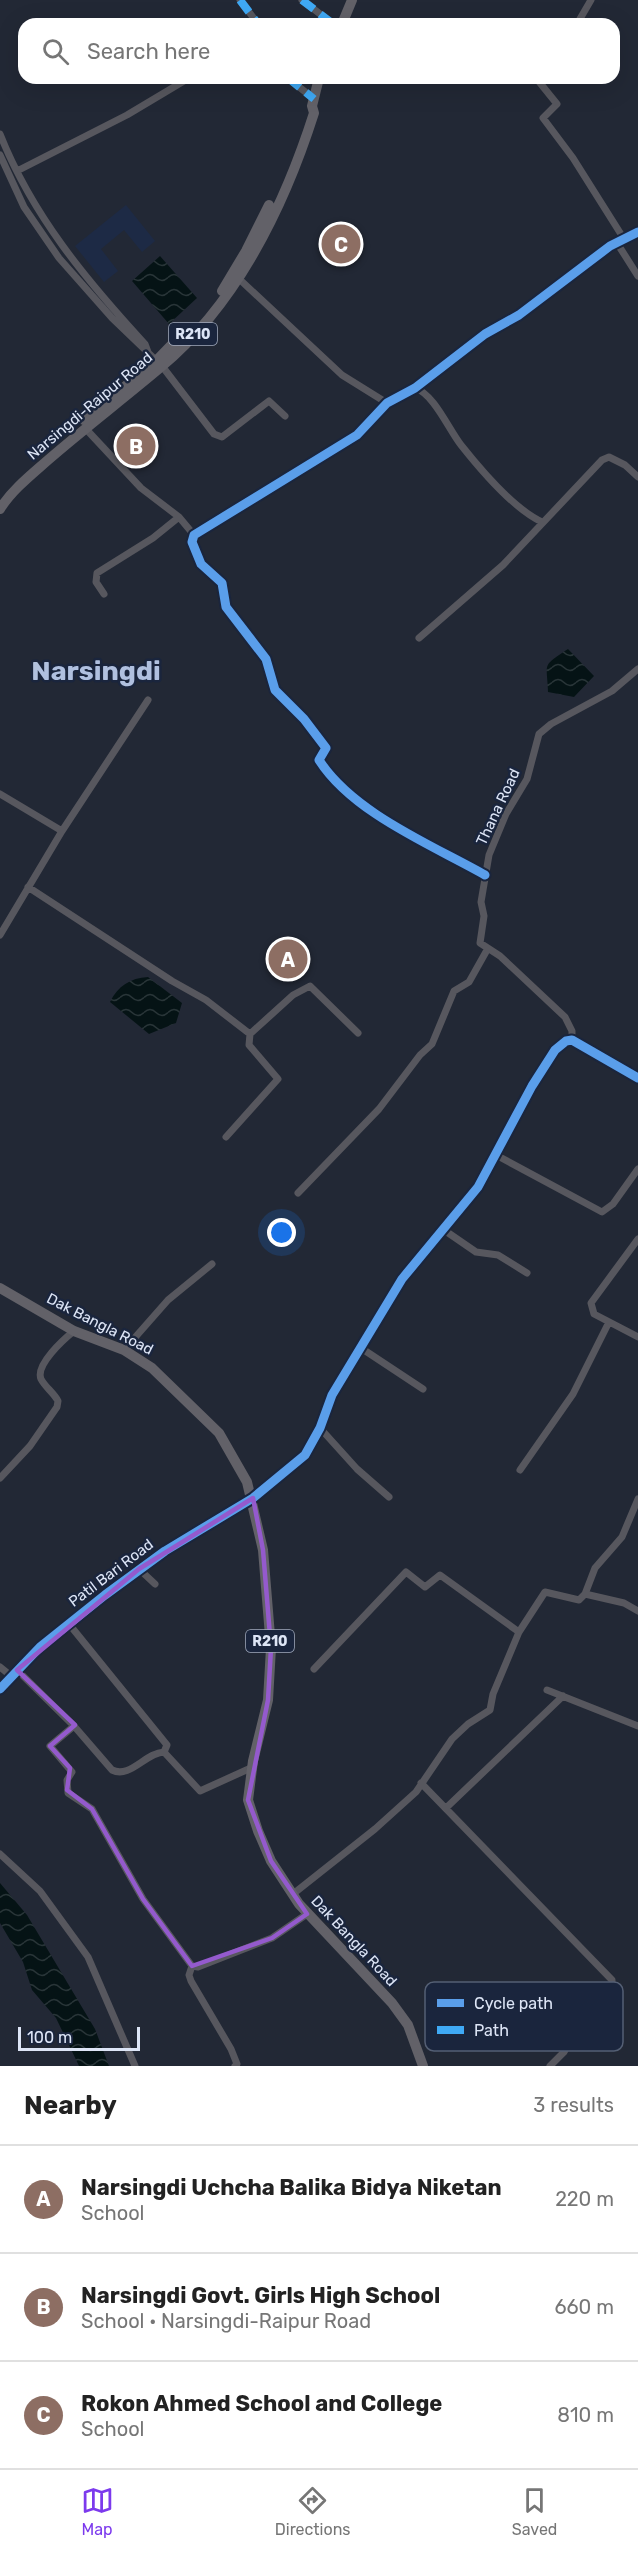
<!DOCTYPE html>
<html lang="en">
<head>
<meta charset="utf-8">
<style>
	body { margin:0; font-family:Rubik,sans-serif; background:#f2f2f2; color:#222 }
	.scale { position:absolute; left:18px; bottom:15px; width:122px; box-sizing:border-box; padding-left:6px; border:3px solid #dde5f6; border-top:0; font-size:16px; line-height:21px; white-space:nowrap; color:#dde5f6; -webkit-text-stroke:4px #1a253d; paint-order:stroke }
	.you { position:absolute; left:282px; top:1233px; width:21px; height:21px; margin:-15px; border:4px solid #fff; border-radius:50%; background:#1a73e8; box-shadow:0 0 0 9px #1a73e833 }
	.badge { display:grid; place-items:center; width:39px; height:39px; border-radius:50%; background:#7c3aed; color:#fff; font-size:20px; font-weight:700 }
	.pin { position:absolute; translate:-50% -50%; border:3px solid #fff; box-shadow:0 2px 6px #0006 }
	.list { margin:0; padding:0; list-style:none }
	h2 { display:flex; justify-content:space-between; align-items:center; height:78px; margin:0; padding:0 24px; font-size:26px }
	h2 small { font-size:20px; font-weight:400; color:#767676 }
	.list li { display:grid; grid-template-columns:39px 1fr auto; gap:18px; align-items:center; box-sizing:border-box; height:108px; padding:0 24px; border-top:2px solid #e0e0e0 }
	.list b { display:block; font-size:22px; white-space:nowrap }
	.list p { margin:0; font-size:20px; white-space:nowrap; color:#767676 }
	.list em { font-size:20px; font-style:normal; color:#767676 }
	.icon { flex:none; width:33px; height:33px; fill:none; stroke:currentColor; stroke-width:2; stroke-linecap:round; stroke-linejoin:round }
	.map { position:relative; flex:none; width:638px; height:2066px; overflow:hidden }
	.search { position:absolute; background:#fff; box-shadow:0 6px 24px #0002; left:18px; right:18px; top:18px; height:66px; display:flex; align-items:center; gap:15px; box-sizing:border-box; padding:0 21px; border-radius:18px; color:#767676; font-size:22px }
	.sheet { height:402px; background:#fff }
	nav { display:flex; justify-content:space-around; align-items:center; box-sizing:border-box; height:84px; border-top:2px solid #e0e0e0; background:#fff; font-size:16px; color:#767676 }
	nav a { display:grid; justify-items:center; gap:3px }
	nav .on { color:#7c3aed }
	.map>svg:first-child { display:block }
	.built { fill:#1d2a45 }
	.water { fill:url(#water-waves) }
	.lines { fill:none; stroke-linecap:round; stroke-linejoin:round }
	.minor { stroke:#57575e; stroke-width:7 }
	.primary { stroke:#626168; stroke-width:10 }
	.quiet { stroke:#3fa9f5; stroke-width:8; stroke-dasharray:15 8; stroke-linecap:butt }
	.cycleway-casing { stroke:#1a253d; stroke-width:13 }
	.cycleway { stroke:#5a9eea; stroke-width:9 }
	.marked { fill:none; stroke:#945acd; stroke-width:4.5; stroke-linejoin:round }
	.labels { text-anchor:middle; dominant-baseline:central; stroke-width:5; stroke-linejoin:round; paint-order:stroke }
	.shield { fill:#1a253d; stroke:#a2abbe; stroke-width:1.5 }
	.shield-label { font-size:14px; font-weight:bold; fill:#dde5f6 }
	.street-label { font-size:15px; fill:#dde5f6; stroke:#1a253d }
	.town-label { font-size:27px; font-weight:bold; fill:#b0c0df; stroke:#1a253d }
	.key { fill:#1a253d; stroke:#545f74; stroke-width:1.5 }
	.key-label { font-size:16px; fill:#dde5f6 }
</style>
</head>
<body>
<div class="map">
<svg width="638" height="2066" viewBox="0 0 638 2066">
	<defs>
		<pattern id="water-waves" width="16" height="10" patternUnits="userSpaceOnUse" patternTransform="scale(1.5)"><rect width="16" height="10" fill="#051315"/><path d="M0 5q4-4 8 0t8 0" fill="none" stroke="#293538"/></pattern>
	</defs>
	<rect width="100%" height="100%" fill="#222835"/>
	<path class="built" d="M126,205l29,36 -13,11 -18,-22 -23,19 17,22 -14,11 -29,-36z"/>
	<path class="water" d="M160,256l37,42 -28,26 -37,-43z
		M568,649l26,27 -20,21 -26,-5c-1,-30 -7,-25 20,-43z
		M148,977l34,26 -6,20 -27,11 -39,-32c8,-16 20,-24 38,-25z
		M0,1883l27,32 68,114 14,37h-30l-23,-48 -24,-28 -9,-28 -23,-39z"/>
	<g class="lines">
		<path class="minor" d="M240,0l18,24
			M302,0l31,24
			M577,24l14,-24
			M288,78l26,21
			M536,78l21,26 -14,14 30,40 51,81
			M0,134c32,81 86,146 145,210l3,8
			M0,155l24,52 35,51 53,60 50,48 52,68 8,3 47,-36 16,15
			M17,171l110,-56 62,-37
			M617,243l21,33
			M236,276l106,99 45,28
			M415,388c19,6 34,42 46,57 19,24 53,64 81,77
			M85,428l56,60 38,29 15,18
			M104,594l-8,-12 1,-9 56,-35 26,-21
			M419,638l84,-73 99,-105 7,-3 16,8 13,12
			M0,794l62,37
			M485,875c-53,-30 -132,-62 -166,-115l7,-12 -22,-29 -29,-29 -9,-31 -40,-52 -4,-24 -21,-19 -9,-22 2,-7 163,-100 30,-32 28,-15 70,-54 34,-19 91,-69 28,-14
			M28,887l144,94 34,19 44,34 43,-39 17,-9 48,47
			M0,935l62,-104 86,-131
			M572,1040v-9l-7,-14 -65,-61 -20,-13 4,-27 -3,-14 8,-47 17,-41 21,-35 12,-45 12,-10 61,-33 26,-22
			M226,1137l52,-58 -29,-34 1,-11
			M496,1155l106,57 11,-8 25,-35
			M298,1193l81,-84 41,-54 12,-11 22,-53 15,-9 18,-32
			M444,1230l32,22 22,3 29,18
			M638,1239l-47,64 3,11 44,23
			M361,1348l62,41
			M124,1350l44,-50 44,-36
			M320,1428l37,41 32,28
			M520,1470l53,-76 35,-70
			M0,1478l30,-32 27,-39 1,-6c-4,-8 -13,-14 -17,-22 -6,-14 23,-40 33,-48
			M638,1499l-16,38 -27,31 -10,26 39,9 14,8
			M139,1569l16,15
			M69,1624l98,121 -3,7
			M0,1667l11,9
			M314,1669l92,-97 19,15 15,-12 79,57
			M17,1670l57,56 38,44c18,9 33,-17 52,-18l36,39 53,-24
			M0,1689l40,-42 65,-52 60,-44 88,-53 52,-43 15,-27 12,-33 70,-116 76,-92 54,-101 23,-36 11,-9 6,-1 66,38
			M547,1690l91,36
			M74,1726l-24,20 22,26 -5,8 1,13 24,16 51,90 49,67 6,1 74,-29 35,-24
			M421,1783l191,197v12l-33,34 -15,26 -14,14
			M446,1808l117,-112
			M0,1854l40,37 48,66 47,109
			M293,1894l82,-65 41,-37 36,-53 16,-15 22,-14 3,-16 26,-62 26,-40 34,8 6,-6
			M192,1966l-3,9 2,6 40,68 6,15 -2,2"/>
		<path class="primary" d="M342,24l10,-24
			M222,291l24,-40 23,-46
			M84,420l72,-59 29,-30
			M0,509c12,-19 31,-34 48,-49 37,-32 75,-61 113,-93 76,-64 123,-160 153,-254l-2,-7 7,-28
			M0,1288l74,43 50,19 28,18 67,65 28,49 16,68 8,98 -3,52 -15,61 -5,39 10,31 13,30 28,43 93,99 16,22 15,41"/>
		<path class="quiet" d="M240,0l18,24
			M302,0l31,24
			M288,78l26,21"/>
		<g class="cycleway-casing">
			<path id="cycleway" d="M485,875c-53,-30 -132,-62 -166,-115l7,-12 -22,-29 -29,-29 -9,-31 -40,-52 -4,-24 -21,-19 -9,-22 2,-7 163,-100 30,-32 28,-15 70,-54 34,-19 91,-69 28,-14
				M0,1689l40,-42 65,-52 60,-44 88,-53 52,-43 15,-27 12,-33 70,-116 76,-92 54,-101 23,-36 11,-9 6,-1 66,38"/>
		</g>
		<use href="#cycleway" class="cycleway"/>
	</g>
	<path class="marked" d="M253,1498l10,52 8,98 -3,52 -20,100 23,61 36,53 -35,24 -80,28 -49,-67 -51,-90 -25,-19 3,-22 -20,-22 25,-21 -58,-55 122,-101z"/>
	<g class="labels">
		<g class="shield">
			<rect x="169" y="323" width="48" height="22" rx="4.5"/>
			<rect x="246" y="1630" width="48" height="22" rx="4.5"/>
		</g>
		<g class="shield-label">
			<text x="193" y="334">R210</text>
			<text x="270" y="1641">R210</text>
		</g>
		<g class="street-label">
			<text transform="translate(90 406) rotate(-40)">Narsingdi-Raipur Road</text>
			<text transform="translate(498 807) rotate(-65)">Thana Road</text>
			<text transform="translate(100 1324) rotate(27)">Dak Bangla Road</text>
			<text transform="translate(111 1573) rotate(-37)">Patil Bari Road</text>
			<text transform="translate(354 1941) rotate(47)">Dak Bangla Road</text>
		</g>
		<g class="town-label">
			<text x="96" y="671">Narsingdi</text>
		</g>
	</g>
	<rect x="425" y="1982" width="198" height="69" rx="9" class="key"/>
	<rect x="437" y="1999" width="27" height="8" fill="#5a9eea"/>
	<rect x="437" y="2026" width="27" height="8" fill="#3fa9f5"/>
	<g class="key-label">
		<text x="474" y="2009">Cycle path</text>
		<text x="474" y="2036">Path</text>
	</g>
</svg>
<div class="scale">100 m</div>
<div class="you"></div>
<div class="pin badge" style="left:288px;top:959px;background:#8d6e63">A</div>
<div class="pin badge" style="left:136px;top:446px;background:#8d6e63">B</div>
<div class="pin badge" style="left:341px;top:244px;background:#8d6e63">C</div>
<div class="search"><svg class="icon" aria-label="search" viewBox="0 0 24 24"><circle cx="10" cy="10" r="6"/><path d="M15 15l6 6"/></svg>Search here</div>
</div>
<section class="sheet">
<h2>Nearby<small>3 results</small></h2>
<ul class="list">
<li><span class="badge" style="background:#8d6e63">A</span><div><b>Narsingdi Uchcha Balika Bidya Niketan</b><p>School</p></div><em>220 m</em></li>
<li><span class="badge" style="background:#8d6e63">B</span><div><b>Narsingdi Govt. Girls High School</b><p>School · Narsingdi-Raipur Road</p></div><em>660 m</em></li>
<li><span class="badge" style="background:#8d6e63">C</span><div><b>Rokon Ahmed School and College</b><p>School</p></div><em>810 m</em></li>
</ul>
</section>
<nav>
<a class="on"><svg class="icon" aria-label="map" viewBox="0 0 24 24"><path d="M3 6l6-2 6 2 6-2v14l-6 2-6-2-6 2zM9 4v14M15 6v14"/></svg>Map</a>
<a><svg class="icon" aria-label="directions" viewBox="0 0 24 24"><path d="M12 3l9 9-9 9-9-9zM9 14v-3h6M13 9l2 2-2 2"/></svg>Directions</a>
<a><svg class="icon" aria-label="saved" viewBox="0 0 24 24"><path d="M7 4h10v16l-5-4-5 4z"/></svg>Saved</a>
</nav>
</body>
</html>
